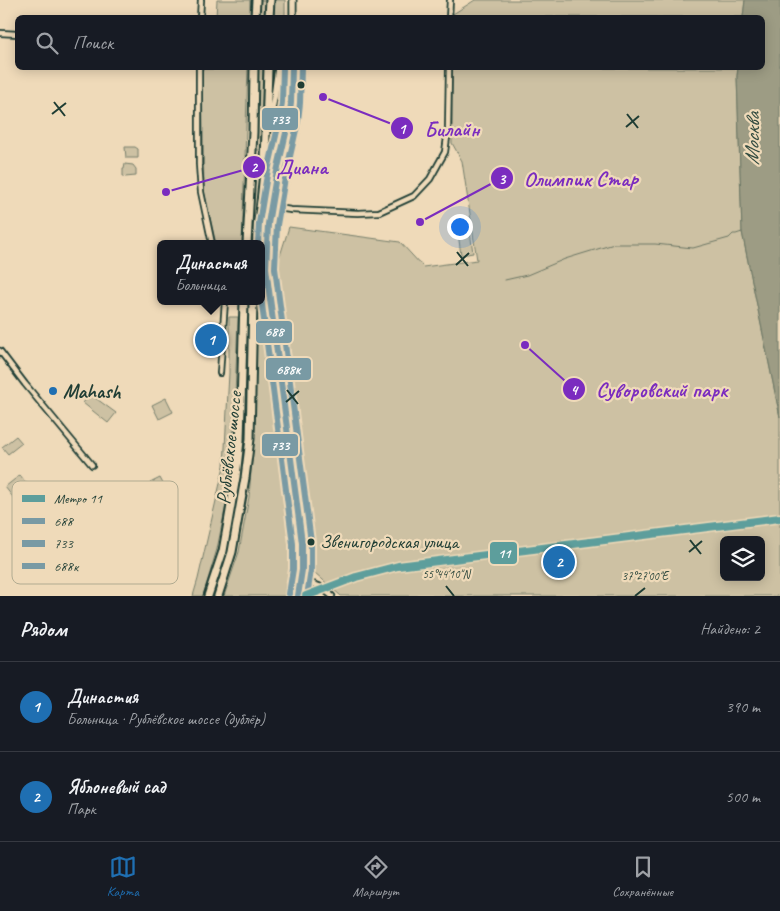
<!DOCTYPE html>
<html lang="ru">
<head>
<meta charset="utf-8">
<style>
	body { margin:0; font-family:Caveat,sans-serif; background:#20242c; color:#f1f3f6 }
	.controls { position:absolute; right:15px; bottom:15px; display:grid; overflow:hidden; border-radius:8px; box-shadow:0 2px 12px #0003 }
	.controls button { width:45px; height:45px; display:grid; place-items:center; padding:0; border:0; border-bottom:1px solid #363941; background:#171b24; color:#f1f3f6; font:25px sans-serif }
	.you { position:absolute; left:459px; top:226px; width:18px; height:18px; margin:-12px; border:4px solid #fff; border-radius:50%; background:#1a73e8; box-shadow:0 0 0 8px #1a73e833 }
	.badge { display:grid; place-items:center; width:32px; height:32px; border-radius:50%; background:#1f6fb2; color:#fff; font-size:16px; font-weight:700 }
	.pin { position:absolute; translate:-50% -50%; border:2px solid #fff; box-shadow:0 1px 5px #0006 }
	.popup { position:absolute; left:157px; top:240px; width:108px; height:65px; box-sizing:border-box; display:grid; place-content:center; border-radius:8px; background:#171b24; filter:drop-shadow(0 1px 4px #0005); font-size:16px; white-space:nowrap; color:#9ea1a6 }
	.popup b { font-size:19px; color:#f1f3f6 }
	.popup::after { content:''; position:absolute; left:50%; top:100%; margin-left:-10px; border:10px solid transparent; border-top-color:#171b24 }
	.list { margin:0; padding:0; list-style:none }
	h2 { display:flex; justify-content:space-between; align-items:center; height:65px; margin:0; padding:0 20px; font-size:21px }
	h2 small { font-size:16px; font-weight:400; color:#9ea1a6 }
	.list li { display:grid; grid-template-columns:32px 1fr auto; gap:15px; align-items:center; box-sizing:border-box; height:90px; padding:0 20px; border-top:1px solid #363941 }
	.list b { display:block; font-size:19px; white-space:nowrap }
	.list p { margin:0; font-size:16px; white-space:nowrap; color:#9ea1a6 }
	.list em { font-size:16px; font-style:normal; color:#9ea1a6 }
	.icon { flex:none; width:28px; height:28px; fill:none; stroke:currentColor; stroke-width:2; stroke-linecap:round; stroke-linejoin:round }
	.map { position:relative; flex:none; width:780px; height:596px; overflow:hidden }
	.search { position:absolute; background:#171b24; box-shadow:0 2px 12px #0003; left:15px; right:15px; top:15px; height:55px; display:flex; align-items:center; gap:12px; box-sizing:border-box; padding:0 18px; border-radius:8px; color:#9ea1a6; font-size:19px }
	.sheet { height:245px; background:#171b24 }
	nav { display:flex; justify-content:space-around; align-items:center; box-sizing:border-box; height:70px; border-top:1px solid #363941; background:#171b24; font-size:14px; color:#9ea1a6 }
	nav a { display:grid; justify-items:center; gap:2px }
	nav .on { color:#1f6fb2 }
	.map>svg:first-child { display:block }
	.green { fill:#cdc1a3; stroke:#767f6c; fill-rule:evenodd }
	.water { fill:#9d9c84; stroke:#6b7664 }
	.lines { fill:none; stroke-linecap:round; stroke-linejoin:round }
	.stream { stroke:#6b7664; stroke-width:1 }
	.street-casing { stroke:#1f3d34; stroke-width:8 }
	.secondary-casing { stroke:#1f3d34; stroke-width:9 }
	.primary-casing { stroke:#1f3d34; stroke-width:11 }
	.street { stroke:#efdab9; stroke-width:4.5 }
	.secondary { stroke:#efdab9; stroke-width:5.5 }
	.primary { stroke:#efdab9; stroke-width:7 }
	.bus-1-casing { stroke:#efdab9; stroke-width:10 }
	.bus-2-casing { stroke:#efdab9; stroke-width:10 }
	.bus-3-casing { stroke:#efdab9; stroke-width:10 }
	.bus-1 { stroke:#799aa4; stroke-width:6 }
	.bus-2 { stroke:#799aa4; stroke-width:6 }
	.bus-3 { stroke:#799aa4; stroke-width:6 }
	.metro-1-casing { stroke:#efdab9; stroke-width:11 }
	.metro-1 { stroke:#5d9e9c; stroke-width:8 }
	.ticks { fill:none; stroke:#1f3d34; stroke-width:2 }
	.bus-dot { fill:#1f3d34; stroke:#efdab9; stroke-width:2 }
	.poi-dot { fill:#1f6fb2; stroke:#efdab9; stroke-width:2 }
	.labels { text-anchor:middle; dominant-baseline:central; stroke-width:4.5; stroke-linejoin:round; paint-order:stroke }
	.bus-label { font-size:19px; fill:#1f3d34; stroke:#efdab9; text-anchor:start }
	.poi-label { font-size:20px; font-weight:bold; fill:#1f3d34; stroke:#efdab9; text-anchor:start }
	.street-label { font-size:20px; fill:#1f3d34; stroke:#efdab9 }
	.water-label { font-size:21px; font-style:italic; fill:#324b40; stroke:#efdab9 }
	.key { fill:#efdab9; stroke:#b1ab91; stroke-width:1 }
	.key-label { font-size:14px; fill:#1f3d34 }
	.ticks-label { font-size:12px; text-anchor:middle; fill:#1f3d34; stroke:#efdab9; stroke-width:4.5; stroke-linejoin:round; paint-order:stroke }
	.leader { fill:none; stroke:#7b2cbf; stroke-width:2 }
	.callout-dot { fill:#7b2cbf; stroke:#efdab9; stroke-width:2 }
	.mark-label { font-size:15px; text-anchor:middle; font-weight:bold; fill:#fff }
	.callout-label { font-size:21px; text-anchor:middle; font-weight:bold; fill:#7b2cbf; stroke:#efdab9; stroke-width:4.5; stroke-linejoin:round; paint-order:stroke }
	.line-badge { stroke:#efdab9; stroke-width:2 }
	.badge-label { font-size:14px; text-anchor:middle; font-weight:bold; fill:#fff }
</style>
</head>
<body>
<div class="map">
<svg width="780" height="596" viewBox="0 0 780 596">
	<rect width="100%" height="100%" fill="#efdab9"/>
	<filter id="ink" filterUnits="userSpaceOnUse"><feTurbulence type="fractalNoise" baseFrequency=".02" numOctaves="2"/><feDisplacementMap in="SourceGraphic" scale="10" xChannelSelector="R" yChannelSelector="G"/><feConvolveMatrix kernelMatrix="1 2 1 2 8 2 1 2 1" color-interpolation-filters="sRGB"/></filter>
	<g filter="url(#ink)">
		<path class="green" d="M217,0h33v17h-34z
			M259,0h6l-1,17 -5,1z
			M274,0h11v17h-11z
			M475,0h270l-2,17h-290v-3z
			M215,68h33l-6,176h-26l-12,-53 -2,-122h13z
			M258,68h5l-2,82h-5z
			M281,68h6l-3,54 -5,27 -6,23 -9,49 -1,-1 8,-54z
			M452,68h286l-1,8 5,156 38,185v179h-439l-27,-24 -39,-300 14,-45 111,15 23,25 54,-7 -15,-99 -10,-18zM724,540h37v37h-37z
			M125,147h10l3,2v9h-12z
			M125,164l8,1 3,4v7l-11,1 -1,-1h-1v-7h1z
			M470,231l3,22 -12,2 -3,-22z
			M261,284l2,1 5,24h-10v-8h3z
			M257,315h12l31,261 -7,20h-69l15,-44 10,-55 4,-51z
			M229,317h9l-6,158 -15,74 -14,47h-10l5,-17 26,-113 5,-93z
			M90,394l26,19 -8,10 -25,-20z
			M166,398l7,14 -14,7 -7,-14z
			M16,436l6,7 -14,11 -6,-7z
			M20,475l22,28 -15,12 -22,-28z
			M160,478l9,17 -9,5 -10,-17z
			M105,499l10,13 -7,6 -10,-13z
			M88,547l10,13 -8,6 -10,-12z"/>
		<path class="water" d="M745,0h35v417l-38,-185 -5,-156 1,-8h24v-50l-19,-1z"/>
		<g class="lines">
			<path class="stream" d="M505,280l22,-5 38,-16 49,-15h41l38,4 36,-10 4,-4h3l6,-2"/>
			<g class="street-casing">
				<path id="street" d="M200,18l1,-18
					M449,18l1,-18
					M0,33l18,1
					M199,68v96l2,28 11,52
					M271,207l20,3 67,3 21,-1 35,-16 16,-17 15,-27 3,-22 1,-62
					M0,351l25,33 67,81
					M220,373l5,-72
					M302,580l17,6 13,10"/>
			</g>
			<g class="secondary-casing">
				<path id="secondary" d="M293,18v-18
					M292,68l-1,35 -2,17 -13,56 -8,48 -2,44 36,275c1,19 0,35 -4,53
					M268,129l6,-31 4,-30"/>
			</g>
			<g class="primary-casing">
				<path id="primary" d="M255,18l1,-18
					M269,18l1,-18
					M247,244l6,-112 1,-64
					M257,244l8,-83 3,-93
					M208,596l15,-45 13,-74 4,-37 4,-139
					M218,596l14,-44 13,-74 5,-39 3,-138"/>
			</g>
			<use href="#street" class="street"/>
			<use href="#secondary" class="secondary"/>
			<use href="#primary" class="primary"/>
			<g class="bus-1-casing">
				<path id="bus-1" d="M292,68l-1,35 -2,17 -13,56 -8,48 -2,44 36,275v27l-4,26"/>
			</g>
			<g class="bus-2-casing">
				<path id="bus-2" d="M258,244l1,-21 8,-48 13,-57 2,-16 1,-34
					M261,297l32,247v25l-4,25"/>
			</g>
			<g class="bus-3-casing">
				<path id="bus-3" d="M301,68l-1,35 -2,18 -13,57 -8,47 -2,43 36,274v28l-4,26"/>
			</g>
			<use href="#bus-1" class="bus-1"/>
			<use href="#bus-2" class="bus-2"/>
			<use href="#bus-3" class="bus-3"/>
			<g class="metro-1-casing">
				<path id="metro-1" d="M306,596l50,-19 42,-11 382,-48"/>
			</g>
			<use href="#metro-1" class="metro-1"/>
		</g>
	</g>
	<path class="ticks" d="M54,102l11,14M52,114l14,-11M627,114l11,14M626,127l13,-11M457,252l11,14M456,265l13,-12M287,390l11,14M286,402l13,-11M690,540l11,14M689,552l13,-11M446,586l8,10M635,596l10,-8"/>
	<g class="bus-dot">
		<circle cx="301" cy="85" r="4.5"/>
		<circle cx="311" cy="542" r="4.5"/>
	</g>
	<circle class="poi-dot" cx="53" cy="391" r="5"/>
	<g class="labels">
		<g class="bus-label">
			<text x="320" y="542">Звенигородская улица</text>
		</g>
		<g class="poi-label">
			<text x="63" y="391">Mahash</text>
		</g>
		<g class="street-label">
			<text transform="translate(229 448) rotate(-84)">Рублёвское шоссе</text>
		</g>
		<g class="water-label">
			<text transform="translate(752 139) rotate(-89)">Москва</text>
		</g>
	</g>
	<rect x="12" y="481" width="166" height="103" rx="8" class="key"/>
	<rect x="22" y="495" width="23" height="7" fill="#5d9e9c"/>
	<rect x="22" y="518" width="23" height="6" fill="#799aa4"/>
	<rect x="22" y="540" width="23" height="7" fill="#799aa4"/>
	<rect x="22" y="563" width="23" height="6" fill="#799aa4"/>
	<g class="key-label">
		<text x="54" y="503">Метро 11</text>
		<text x="54" y="526">688</text>
		<text x="54" y="548">733</text>
		<text x="54" y="571">688к</text>
	</g>
	<g class="ticks-label">
		<text x="446" y="578">55°44'10"N</text>
		<text x="645" y="580">37°27'00"E</text>
	</g>
	<path class="leader" d="M323 97L402 128M166 192L254 167M420 222L502 178M525 345L574 389"/>
	<g class="callout-dot">
		<circle cx="323" cy="97" r="5"/>
		<circle cx="166" cy="192" r="5"/>
		<circle cx="420" cy="222" r="5"/>
		<circle cx="525" cy="345" r="5"/>
		<circle cx="402" cy="128" r="12"/>
		<circle cx="254" cy="167" r="12"/>
		<circle cx="502" cy="178" r="12"/>
		<circle cx="574" cy="389" r="12"/>
	</g>
	<g class="mark-label">
		<text x="402" y="134">1</text>
		<text x="254" y="172">2</text>
		<text x="502" y="184">3</text>
		<text x="574" y="395">4</text>
	</g>
	<g class="callout-label">
		<text x="452" y="136">Билайн</text>
		<text x="302" y="174">Диана</text>
		<text x="581" y="186">Олимпик Стар</text>
		<text x="662" y="397">Суворовский парк</text>
	</g>
	<g class="line-badge">
		<rect x="261" y="107" width="38" height="24" rx="5" fill="#799aa4"/>
		<rect x="255" y="320" width="38" height="24" rx="5" fill="#799aa4"/>
		<rect x="265" y="357" width="47" height="24" rx="5" fill="#799aa4"/>
		<rect x="261" y="433" width="38" height="24" rx="5" fill="#799aa4"/>
		<rect x="489" y="541" width="29" height="24" rx="5" fill="#5d9e9c"/>
	</g>
	<g class="badge-label">
		<text x="280" y="124">733</text>
		<text x="274" y="336">688</text>
		<text x="288" y="374">688к</text>
		<text x="280" y="450">733</text>
		<text x="504" y="558">11</text>
	</g>
</svg>
<div class="controls">
<button><svg class="icon" aria-label="layers" viewBox="0 0 24 24"><path d="M12 4l9 5-9 5-9-5zM3 14l9 5 9-5"/></svg></button>
</div>
<div class="you"></div>
<div class="pin badge" style="left:211px;top:340px">1</div>
<div class="popup"><b>Династия</b>Больница</div>
<div class="pin badge" style="left:559px;top:562px">2</div>
<div class="search"><svg class="icon" aria-label="search" viewBox="0 0 24 24"><circle cx="10" cy="10" r="6"/><path d="M15 15l6 6"/></svg>Поиск</div>
</div>
<section class="sheet">
<h2>Рядом<small>Найдено: 2</small></h2>
<ul class="list">
<li><span class="badge">1</span><div><b>Династия</b><p>Больница · Рублёвское шоссе (дублёр)</p></div><em>390 m</em></li>
<li><span class="badge">2</span><div><b>Яблоневый сад</b><p>Парк</p></div><em>500 m</em></li>
</ul>
</section>
<nav>
<a class="on"><svg class="icon" aria-label="map" viewBox="0 0 24 24"><path d="M3 6l6-2 6 2 6-2v14l-6 2-6-2-6 2zM9 4v14M15 6v14"/></svg>Карта</a>
<a><svg class="icon" aria-label="directions" viewBox="0 0 24 24"><path d="M12 3l9 9-9 9-9-9zM9 14v-3h6M13 9l2 2-2 2"/></svg>Маршрут</a>
<a><svg class="icon" aria-label="saved" viewBox="0 0 24 24"><path d="M7 4h10v16l-5-4-5 4z"/></svg>Сохранённые</a>
</nav>
</body>
</html>
